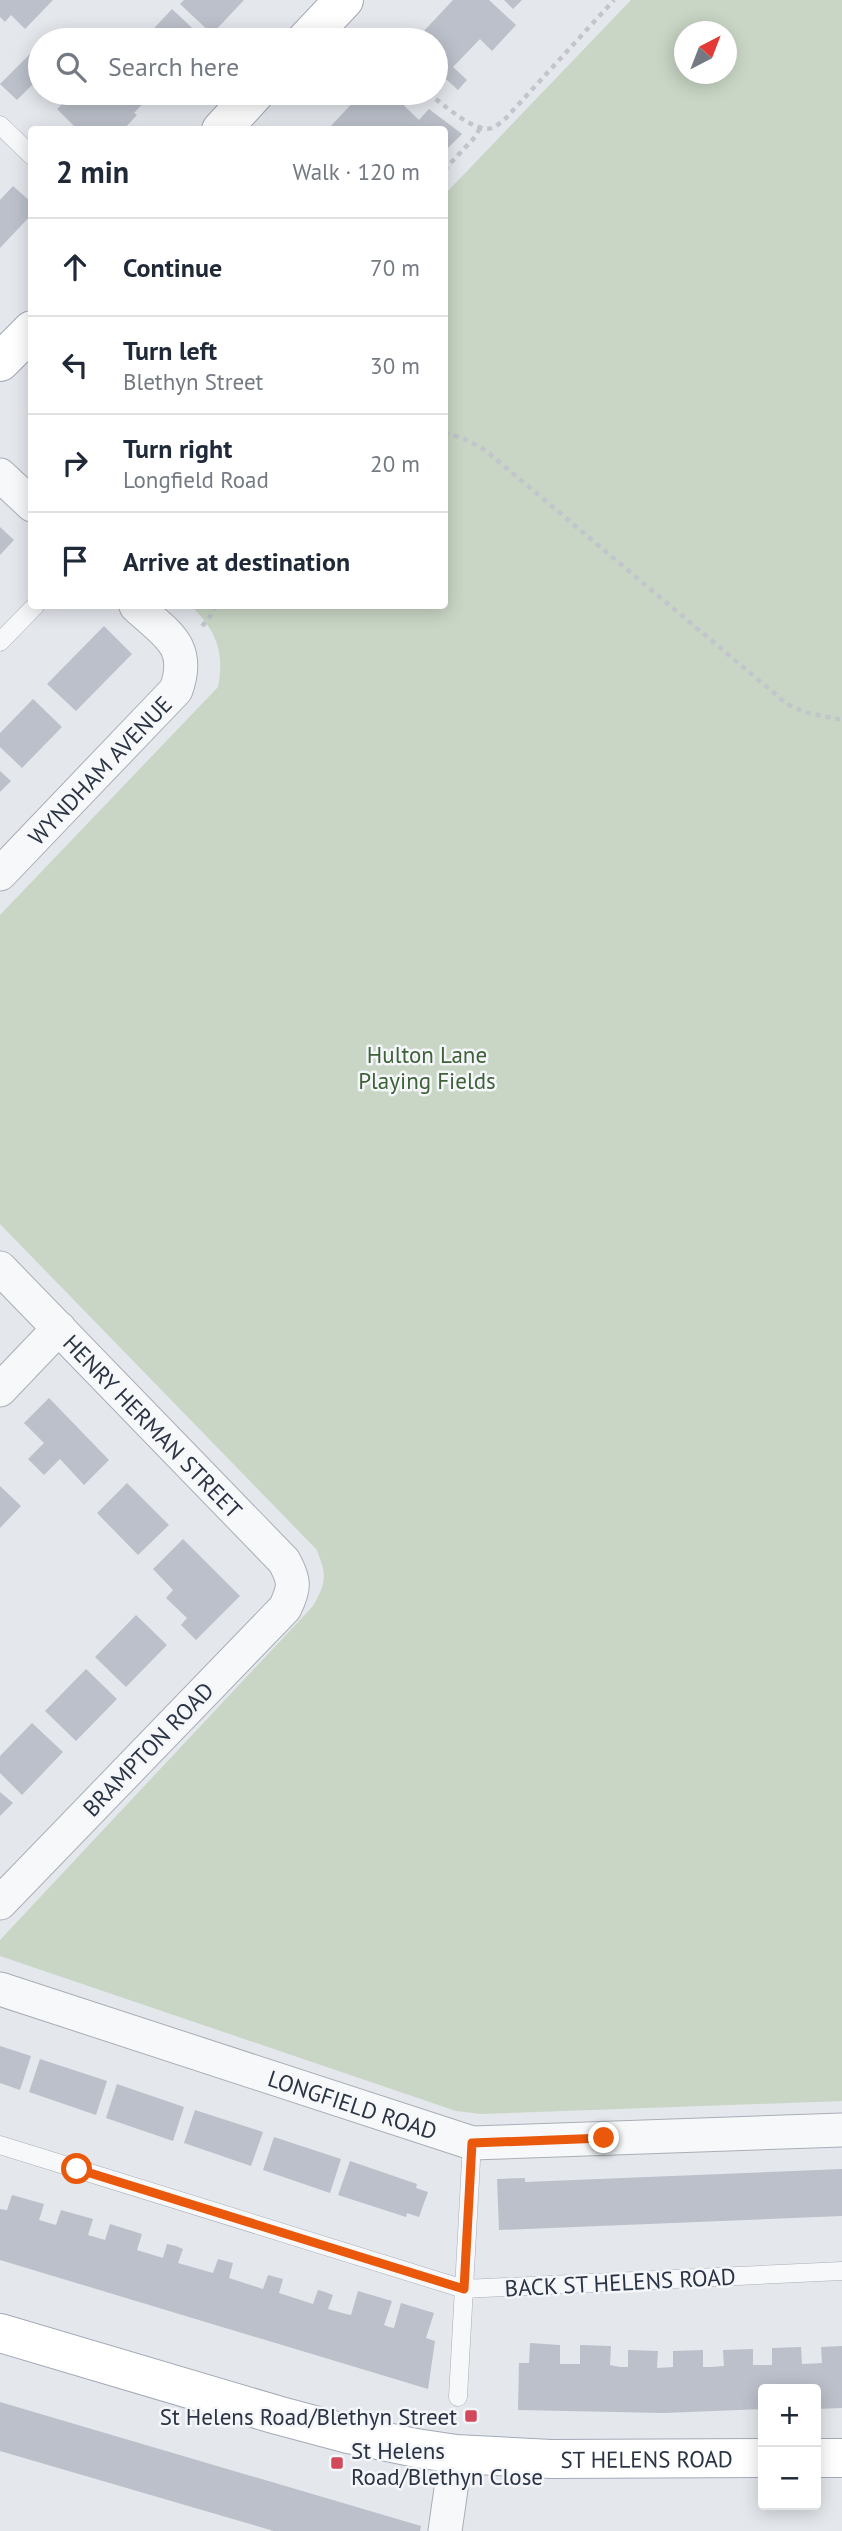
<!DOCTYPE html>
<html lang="en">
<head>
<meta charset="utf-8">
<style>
	body { margin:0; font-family:"PT Sans",sans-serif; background:#f6f6f7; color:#1f2937 }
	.controls { position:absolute; right:21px; bottom:21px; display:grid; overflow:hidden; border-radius:7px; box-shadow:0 4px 18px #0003 }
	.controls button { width:63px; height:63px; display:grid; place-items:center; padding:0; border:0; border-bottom:2px solid #e0e1e3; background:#fff; color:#1f2937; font:35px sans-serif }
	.compass { position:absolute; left:674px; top:21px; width:63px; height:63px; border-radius:50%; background:#fff; box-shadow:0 4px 18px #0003; rotate:42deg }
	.stop { position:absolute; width:21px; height:21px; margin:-16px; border:5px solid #ea580c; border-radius:50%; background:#fff }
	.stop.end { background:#ea580c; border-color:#fff; box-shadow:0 2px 7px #0008 }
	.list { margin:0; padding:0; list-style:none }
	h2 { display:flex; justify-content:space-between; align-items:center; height:91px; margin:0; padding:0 28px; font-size:30px }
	h2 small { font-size:23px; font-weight:400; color:#747a83 }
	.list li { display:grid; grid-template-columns:46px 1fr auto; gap:21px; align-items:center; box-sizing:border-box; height:98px; padding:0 28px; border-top:2px solid #e0e1e3 }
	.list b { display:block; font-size:26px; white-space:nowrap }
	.list p { margin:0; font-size:23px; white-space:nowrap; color:#747a83 }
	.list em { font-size:23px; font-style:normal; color:#747a83 }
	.icon { flex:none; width:38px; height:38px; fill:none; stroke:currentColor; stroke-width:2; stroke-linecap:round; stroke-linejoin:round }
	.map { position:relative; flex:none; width:842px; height:2531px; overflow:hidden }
	.search { position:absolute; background:#fff; box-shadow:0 4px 18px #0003; left:28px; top:28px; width:420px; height:77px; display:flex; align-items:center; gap:18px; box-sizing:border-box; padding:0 24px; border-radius:38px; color:#747a83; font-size:26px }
	.panel { position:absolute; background:#fff; box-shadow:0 4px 18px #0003; left:28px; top:126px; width:420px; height:483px; border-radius:7px }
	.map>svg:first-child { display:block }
	.green { fill:#c9d6c5; fill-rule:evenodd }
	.building { fill:#bbc0ca }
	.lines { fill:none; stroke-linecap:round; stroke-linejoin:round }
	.service-casing { stroke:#a9aeb7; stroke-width:19 }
	.minor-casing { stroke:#a9aeb7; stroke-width:35 }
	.primary-casing { stroke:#a3abb8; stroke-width:40 }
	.path { stroke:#c2c5cb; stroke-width:4.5; stroke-dasharray:5 5; stroke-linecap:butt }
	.service { stroke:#f7f8fa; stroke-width:18 }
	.minor { stroke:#f7f8fa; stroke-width:33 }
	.primary { stroke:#fff; stroke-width:38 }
	.route { stroke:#ea580c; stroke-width:9 }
	.poi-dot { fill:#d1495b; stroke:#f4f6f9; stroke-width:2.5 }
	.labels { text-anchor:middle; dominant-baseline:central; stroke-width:5; stroke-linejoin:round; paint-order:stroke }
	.street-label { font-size:23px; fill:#2b3445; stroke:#f4f6f9 }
	.park-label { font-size:23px; fill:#3f6138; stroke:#f4f6f9 }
	.poi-label { font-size:23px; fill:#2b3445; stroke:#f4f6f9; text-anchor:end }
</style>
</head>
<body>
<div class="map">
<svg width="842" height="2531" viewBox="0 0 842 2531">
	<rect width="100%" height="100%" fill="#e4e7ec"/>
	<path class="green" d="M631,0h211v2101l-361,13 -25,-3 -456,-155v-16l313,-334c14,-24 14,-33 3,-57l-316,-325v-309l218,-228c7,-35 -2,-57 -27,-81h253l1,-412zM684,32h42v42h-42z"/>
	<path class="building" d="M0,0h53l-28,29 -14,-14 -6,7 -5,-5z
		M184,0h60l-32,34 -32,-30z
		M453,0h36l27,25 -24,26 -12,-12 -27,28 14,13 -9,10 -22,-20v-30h-8l-7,-6z
		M504,0h18l-9,9z
		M172,9l33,31h-62z
		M40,44v33l-23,23 -17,-16z
		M89,93h57l4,3 -16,17 3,2 -14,15h-45l-21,-21 15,-15 8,8z
		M372,93h19l28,27 10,-11 33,25 -18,18v-22h-117l34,-36 5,4z
		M13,186l19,17v11l-32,34v-48z
		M0,527l14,13 -14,15z
		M104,626l28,28 -56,57 -29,-27z
		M33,699l29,28 -40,41 -22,-21v-14z
		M0,771l11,10 -11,11z
		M49,1398l60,62 -25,25 -24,-26 -16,16 -16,-16 16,-16 -20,-20z
		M127,1483l42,42 -31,30 -41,-42z
		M0,1486l21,20 -21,22z
		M183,1539l57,57 -44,44 -15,-15 6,-7 -21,-20 7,-8 -20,-21z
		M136,1615l31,30 -41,42 -31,-30z
		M86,1669l31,30 -41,42 -31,-30z
		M32,1723l31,29 -41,43 -22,-22v-17z
		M0,1792l13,11 -13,13z
		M0,2046l31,10 -11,34 -20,-7z
		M40,2059l67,22 -11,34 -67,-23z
		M117,2084l67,23 -11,34 -67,-23z
		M195,2110l68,22 -12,34 -67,-23z
		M274,2137l67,22 -11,34 -67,-23z
		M350,2161l67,23 -1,4 12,4 -9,25 -12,-4 -1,4 -68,-22z
		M842,2169v47l-343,14 -2,-51 28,-1v4z
		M12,2195l32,9 -5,16 17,5 5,-15 32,9 -5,16 17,5 5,-16 32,10 -5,16 26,8 4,-14 9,2 7,3 -5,14 35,10 5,-14 15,4 -4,15 34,11 5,-14 15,4 -4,14 34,11 5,-14 7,2 8,3 -5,14 18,5 5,1 7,-24 34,10 -8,24 5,2 5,1 7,-25 33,10 -8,25 9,3 -7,48 -428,-129v-51l7,1z
		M530,2343l30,2v19h20v-19l31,1 -1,19 10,2h8v-17l30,1 -1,17 16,-1v-16l30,-1v17h7l14,-1 -1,-16 30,-1v16h19v-17l29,-1 1,17 20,-1 -1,-16 21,-1v62l-26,1v-20h-53v20l-99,4 -146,-3 1,-47h10z
		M0,2402l421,124 -1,5h-146l-274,-80z"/>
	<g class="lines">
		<g class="service-casing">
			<path id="service" d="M0,125l32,31
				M0,642l35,-36
				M0,2145l464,144 378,-18
				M458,2397l14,-254"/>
		</g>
		<g class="minor-casing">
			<g id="minor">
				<path d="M0,475l32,30"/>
				<path id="s1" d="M0,874l176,-184c16,-45 -10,-56 -40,-84"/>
				<path id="s2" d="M0,1268l284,293c11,20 11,26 1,47l-285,295"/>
				<path d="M0,1390l59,-62"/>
				<path id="s3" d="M0,1989l472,154 370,-13"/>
				<path d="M445,2531l11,-77"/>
			</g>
		</g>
		<g class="primary-casing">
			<g id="primary">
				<path d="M306,40l38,-40"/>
				<path d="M221,130l34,-37"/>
				<path d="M0,362l32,-32"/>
				<path id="s4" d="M0,2333l277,82 71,19 68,14 40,6 95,5 212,-1"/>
				<path d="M816,2458h26"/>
			</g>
		</g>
		<path class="path" d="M428,93c14,10 47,41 64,35 4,-1 10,-7 14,-10l108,-118
			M444,170l31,-33 5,-9
			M444,433l19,5 22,12 302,254 17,8 38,8
			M202,626l6,-6 8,-14"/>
		<use href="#service" class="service"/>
		<use href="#minor" class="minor"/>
		<use href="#primary" class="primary"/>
	</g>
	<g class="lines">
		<path class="route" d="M77,2169l387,120 8,-146 132,-5"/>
	</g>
	<g class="poi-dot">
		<rect x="464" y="2409" width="14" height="14" rx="3.5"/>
		<rect x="330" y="2456" width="14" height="14" rx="3.5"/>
	</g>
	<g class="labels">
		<g class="street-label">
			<text stroke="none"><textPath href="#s1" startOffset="144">WYNDHAM AVENUE</textPath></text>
			<text stroke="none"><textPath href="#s2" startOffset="220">HENRY HERMAN STREET</textPath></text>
			<text transform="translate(148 1749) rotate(-46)">BRAMPTON ROAD</text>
			<text stroke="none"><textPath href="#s3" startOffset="371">LONGFIELD ROAD</textPath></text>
			<text transform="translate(620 2282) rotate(-3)">BACK ST HELENS ROAD</text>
			<text stroke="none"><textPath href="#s4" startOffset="663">ST HELENS ROAD</textPath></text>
		</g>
		<g class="park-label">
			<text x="427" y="1054">Hulton Lane<tspan x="427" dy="26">Playing Fields</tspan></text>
		</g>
		<g class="poi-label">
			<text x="457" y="2416">St Helens Road/Blethyn Street</text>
			<text x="351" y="2450" text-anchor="start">St Helens<tspan x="351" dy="26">Road/Blethyn Close</tspan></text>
		</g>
	</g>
</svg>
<div class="controls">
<button>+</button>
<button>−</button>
</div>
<svg class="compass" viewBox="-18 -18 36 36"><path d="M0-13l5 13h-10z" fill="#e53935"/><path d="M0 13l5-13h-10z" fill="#747a83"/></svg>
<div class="stop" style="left:77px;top:2169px"></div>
<div class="stop end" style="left:604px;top:2138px"></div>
<div class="search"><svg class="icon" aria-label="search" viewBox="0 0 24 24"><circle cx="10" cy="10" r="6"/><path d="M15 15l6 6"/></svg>Search here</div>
<section class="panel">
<h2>2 min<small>Walk · 120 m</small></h2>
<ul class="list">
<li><svg class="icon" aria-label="ahead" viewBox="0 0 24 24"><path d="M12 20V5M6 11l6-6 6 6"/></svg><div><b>Continue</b></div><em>70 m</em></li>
<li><svg class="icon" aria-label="left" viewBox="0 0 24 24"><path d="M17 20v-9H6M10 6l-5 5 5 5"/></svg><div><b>Turn left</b><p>Blethyn Street</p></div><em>30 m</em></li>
<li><svg class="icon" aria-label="right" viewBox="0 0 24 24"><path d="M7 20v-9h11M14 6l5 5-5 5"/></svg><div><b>Turn right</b><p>Longfield Road</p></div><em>20 m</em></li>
<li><svg class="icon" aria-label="arrive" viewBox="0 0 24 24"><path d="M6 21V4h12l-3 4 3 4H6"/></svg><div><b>Arrive at destination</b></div></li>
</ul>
</section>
</div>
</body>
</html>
